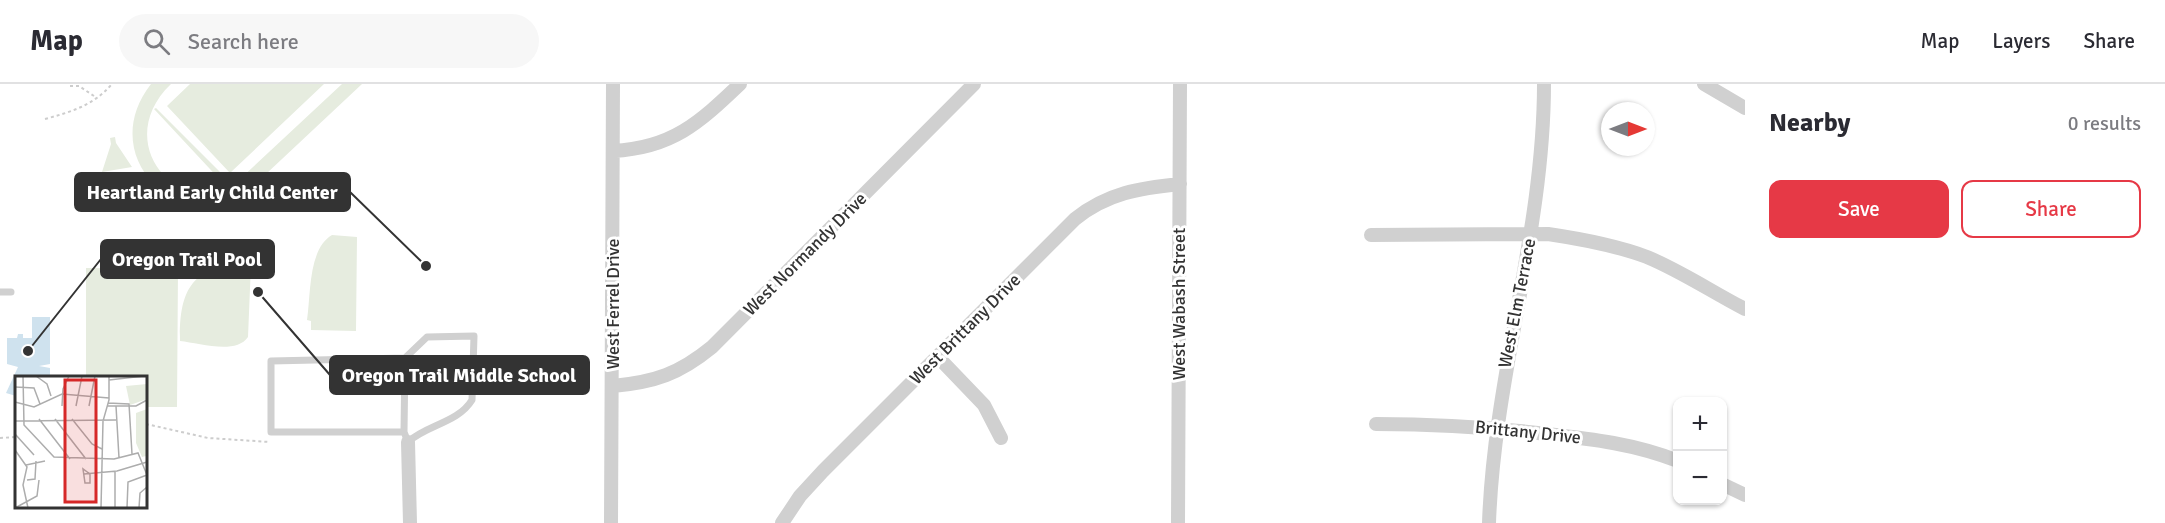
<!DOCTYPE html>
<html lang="en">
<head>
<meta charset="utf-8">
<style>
	body { margin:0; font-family:Signika,sans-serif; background:#f7f7f7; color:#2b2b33 }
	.controls { position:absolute; right:18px; bottom:18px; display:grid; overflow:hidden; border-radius:12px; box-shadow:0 2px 4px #0004 }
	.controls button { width:54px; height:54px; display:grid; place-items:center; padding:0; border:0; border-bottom:2px solid #e1e1e2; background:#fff; color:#2b2b33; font:30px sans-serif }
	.compass { position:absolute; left:1601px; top:18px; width:54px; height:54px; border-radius:50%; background:#fff; box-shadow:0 2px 4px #0004; rotate:90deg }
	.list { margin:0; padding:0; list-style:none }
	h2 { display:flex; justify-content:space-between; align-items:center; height:78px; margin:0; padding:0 24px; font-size:26px }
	h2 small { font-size:20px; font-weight:400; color:#7c7c81 }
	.actions { display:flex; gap:12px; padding:18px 24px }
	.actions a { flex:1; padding:14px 0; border:2px solid #e63946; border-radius:12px; text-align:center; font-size:21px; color:#e63946 }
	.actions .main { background:#e63946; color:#fff }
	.icon { flex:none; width:33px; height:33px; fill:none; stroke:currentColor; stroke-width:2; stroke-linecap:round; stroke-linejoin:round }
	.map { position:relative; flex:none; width:1745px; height:439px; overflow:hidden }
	header { display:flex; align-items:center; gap:36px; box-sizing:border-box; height:84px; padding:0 30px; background:#fff; border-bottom:2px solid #e1e1e2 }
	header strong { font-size:28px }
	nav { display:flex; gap:33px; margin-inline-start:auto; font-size:21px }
	.search { width:420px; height:54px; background:#f7f7f7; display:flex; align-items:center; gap:15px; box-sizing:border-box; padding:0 21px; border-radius:33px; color:#7c7c81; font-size:22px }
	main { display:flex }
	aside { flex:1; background:#fff }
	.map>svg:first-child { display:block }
	.green { fill:#e6ecdf }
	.water { fill:#cfe2ee }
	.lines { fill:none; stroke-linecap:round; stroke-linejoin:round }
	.path { stroke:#cdcdcd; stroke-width:2; stroke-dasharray:3 3; stroke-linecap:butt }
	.service { stroke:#d0d0d0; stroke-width:7 }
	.minor { stroke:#d0d0d0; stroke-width:14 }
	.labels { text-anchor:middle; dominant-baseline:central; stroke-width:6; stroke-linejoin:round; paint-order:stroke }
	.street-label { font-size:18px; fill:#333; stroke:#fff }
	.inset-road { fill:none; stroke:#adadad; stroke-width:1.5 }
	.view { fill:#d62828; fill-opacity:0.15; stroke:#d62828; stroke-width:3 }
	.inset-edge { fill:none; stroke:#333; stroke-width:3 }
	.leader { fill:none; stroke:#333; stroke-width:2 }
	.callout-dot { fill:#333; stroke:#fff; stroke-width:2 }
	.callout { fill:#333; stroke:#333; stroke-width:2 }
	.callout-label { font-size:20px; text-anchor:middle; font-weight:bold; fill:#fff }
</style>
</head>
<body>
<header>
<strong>Map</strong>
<div class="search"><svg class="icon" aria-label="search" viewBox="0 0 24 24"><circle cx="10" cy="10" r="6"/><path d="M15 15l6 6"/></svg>Search here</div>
<nav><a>Map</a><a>Layers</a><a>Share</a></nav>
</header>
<main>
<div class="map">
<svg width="1745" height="439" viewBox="0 0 1745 439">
	<rect width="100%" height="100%" fill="#fff"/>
	<path class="green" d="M151,0h20c-61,58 7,139 68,96l103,-96h20l-113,106c-75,47 -153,-36 -98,-106z
		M190,0h134l-94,89 -63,-67z
		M156,24l71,71 -4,4 -69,-74z
		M115,53l1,6 16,24 -30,5 9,-28 -1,-6z
		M332,151l25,2 -1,94 -45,-1v-9l-4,-1c4,-26 1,-71 25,-85z
		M251,180l-3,73c-12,18 -49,6 -68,4 -1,-56 15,-76 71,-77z
		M86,184l92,1 -1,138h-31v-29l-60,-1z"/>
	<path class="water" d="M32,233h18v47l-11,2 11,2v9l-34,1v18l-10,-3 12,-26 -11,-3v-26h10l1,-4h5v4h9z"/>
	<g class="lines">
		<path class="path" d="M70,2h9l18,12
			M45,35c26,-7 49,-14 67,-35
			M146,340l62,14 62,4
			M0,354l16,-1"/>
		<path class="service" d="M0,208h11
			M404,348h-133v-71l134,-3 22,-21 47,-1 -2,64c-14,23 -46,25 -64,42l-4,-10 1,-74"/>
		<path class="minor" d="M1704,0l41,24
			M613,67c59,-3 86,-28 127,-67
			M1371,151l177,-1c34,5 67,11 99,23 34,14 65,35 98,52
			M937,272l47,49 17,33
			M613,302c42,-4 66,-12 99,-39l262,-263
			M1376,340c57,0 113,3 171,10 45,5 88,10 131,27
			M408,358l2,81
			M1722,400l23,11
			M611,439l2,-439
			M782,439l18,-27 23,-25 252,-252c32,-26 65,-31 105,-35
			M1178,439l2,-439
			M1489,439c5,-148 55,-291 55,-439"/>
	</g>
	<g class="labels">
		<g class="street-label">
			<text transform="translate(805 170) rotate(-45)">West Normandy Drive</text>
			<text transform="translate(1517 219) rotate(-79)">West Elm Terrace</text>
			<text transform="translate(613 220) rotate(-90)">West Ferrel Drive</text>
			<text transform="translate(1179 220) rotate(-90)">West Wabash Street</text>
			<text transform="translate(965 245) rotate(-45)">West Brittany Drive</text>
			<text transform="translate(1528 348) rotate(6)">Brittany Drive</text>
		</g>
	</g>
	<g transform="translate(15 292)">
		<rect width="132" height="132" fill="#fff"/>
		<path d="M132,8v15l-17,6 -4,-19zM132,33l-1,47 -4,1 -6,-14v-30z" fill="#e6ecdf"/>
		<path class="inset-road" d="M8,0l1,49 30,32 60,2 24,-6 9,22M21,0l11,8 4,12M94,4l35,-4M0,11l19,1 6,16M0,26l19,5 28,-13 47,4M93,27l21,1 3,50M47,30l1,-17 6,-13M61,30l6,-30M74,30l6,-30M92,30h29l11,-6M101,30l3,52M24,43l31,40M40,43l31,40M57,43l20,25 10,5M0,45l101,-1M0,58l19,21M0,74l12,17 -4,18 5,23M11,89l19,-4M100,95v37M69,98l33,-3 30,-9M75,98v9h-5l-2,-14 7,5M12,104l8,-1 1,-18M0,132l22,-12 2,-16M86,132l2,-87 6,-21v-24M112,132l1,-26 19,-7M124,132l1,-15 7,-6"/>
		<path class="view" d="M50,4h31v122h-31z"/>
		<rect width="132" height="132" class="inset-edge"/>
	</g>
	<path class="leader" d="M426 182L350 108M28 267L101 175M258 208L330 291"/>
	<g class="callout-dot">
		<circle cx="426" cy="182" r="6"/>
		<circle cx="28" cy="267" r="6"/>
		<circle cx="258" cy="208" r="6"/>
	</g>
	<g class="callout">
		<rect x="75" y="89" width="275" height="38" rx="6"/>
		<rect x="101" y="156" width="173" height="38" rx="6"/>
		<rect x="330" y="272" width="259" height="38" rx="6"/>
	</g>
	<g class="callout-label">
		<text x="212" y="115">Heartland Early Child Center</text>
		<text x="187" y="182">Oregon Trail Pool</text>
		<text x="459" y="298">Oregon Trail Middle School</text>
	</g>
</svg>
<div class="controls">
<button>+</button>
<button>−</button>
</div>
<svg class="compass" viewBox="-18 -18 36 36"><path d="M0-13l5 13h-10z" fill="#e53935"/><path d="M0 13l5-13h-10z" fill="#7c7c81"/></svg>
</div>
<aside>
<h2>Nearby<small>0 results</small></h2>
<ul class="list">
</ul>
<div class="actions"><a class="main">Save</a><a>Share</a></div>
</aside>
</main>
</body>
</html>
